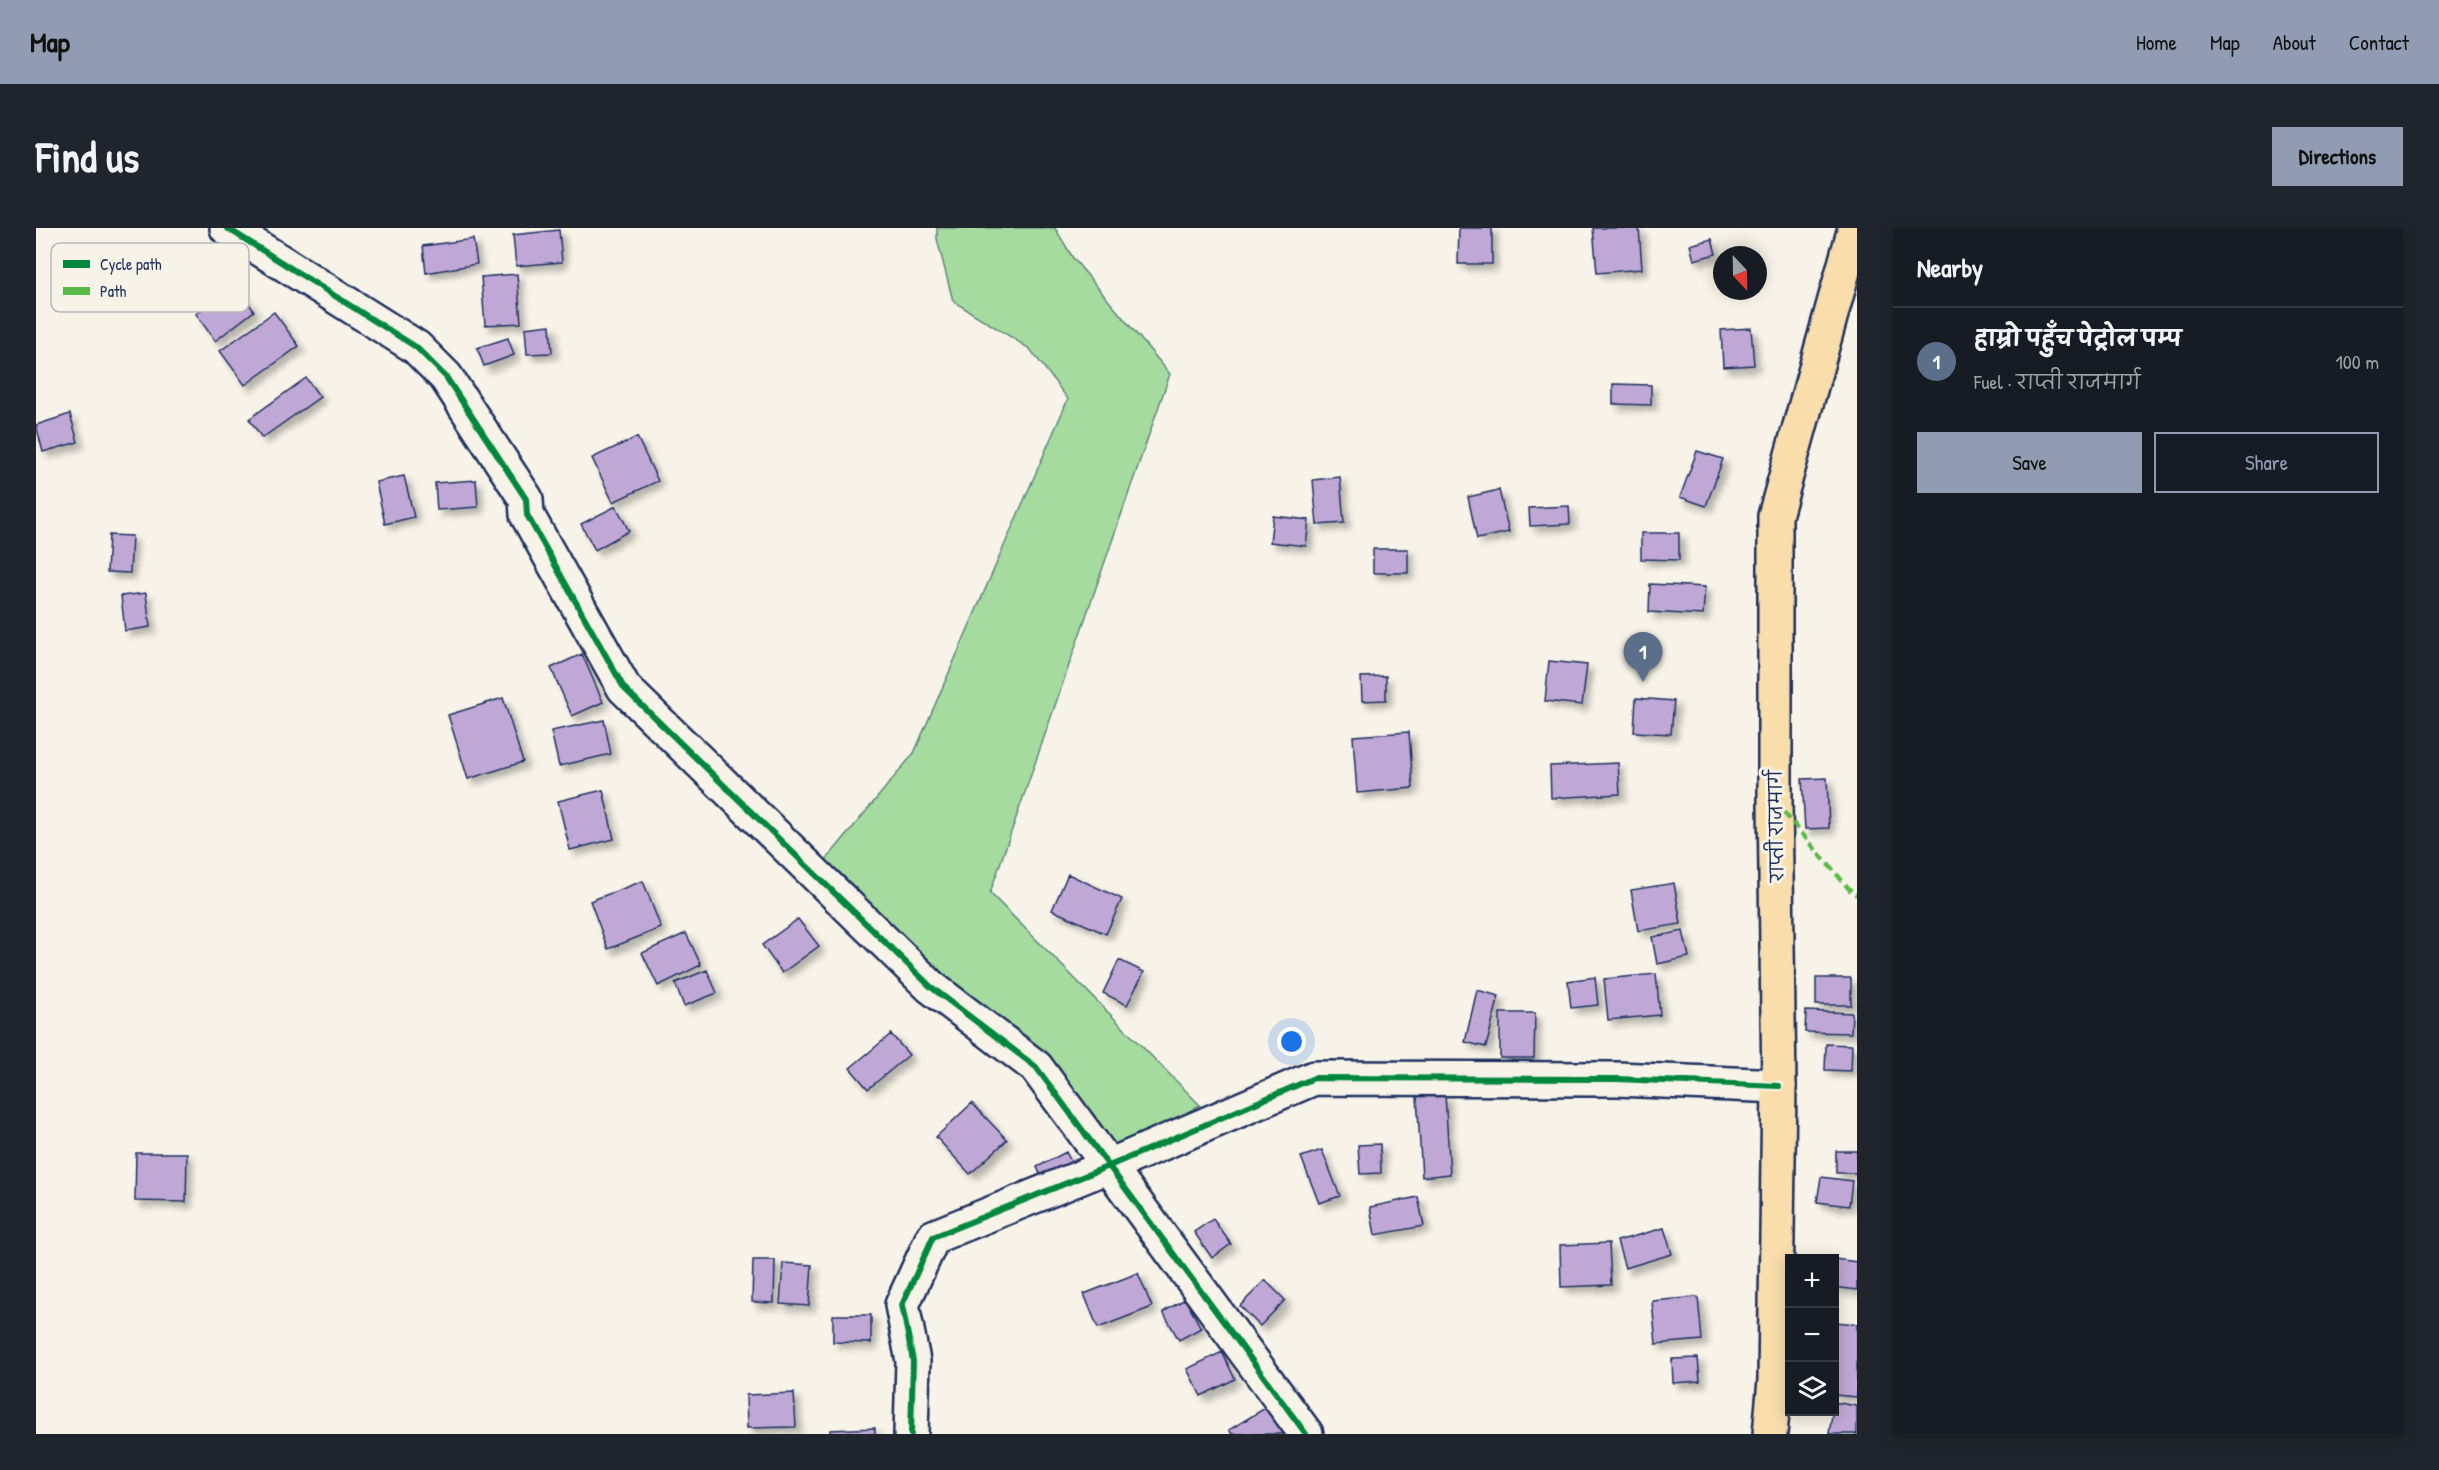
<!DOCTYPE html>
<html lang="en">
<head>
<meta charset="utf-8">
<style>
	body { margin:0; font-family:"Patrick Hand","Playpen Sans Deva",sans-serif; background:#20242c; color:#f1f3f6 }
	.controls { position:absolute; right:18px; bottom:18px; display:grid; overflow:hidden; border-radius:0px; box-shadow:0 3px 15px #0003 }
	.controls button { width:54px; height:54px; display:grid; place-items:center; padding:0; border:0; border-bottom:2px solid #363941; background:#171b24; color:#f1f3f6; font:30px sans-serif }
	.compass { position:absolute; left:1677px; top:18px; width:54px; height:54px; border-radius:50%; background:#171b24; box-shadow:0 3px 15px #0003; rotate:158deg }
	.you { position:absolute; left:1256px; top:814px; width:21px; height:21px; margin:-15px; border:4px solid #fff; border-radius:50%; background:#1a73e8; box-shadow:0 0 0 9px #1a73e833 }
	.badge { display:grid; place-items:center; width:39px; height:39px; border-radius:50%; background:#919bb2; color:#fff; font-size:20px; font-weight:700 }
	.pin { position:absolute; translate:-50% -50px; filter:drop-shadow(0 2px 3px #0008) }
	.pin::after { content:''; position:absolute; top:32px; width:21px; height:18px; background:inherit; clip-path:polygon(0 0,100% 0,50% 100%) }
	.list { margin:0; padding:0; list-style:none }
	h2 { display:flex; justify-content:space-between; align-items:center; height:78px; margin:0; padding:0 24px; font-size:26px }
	h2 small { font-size:20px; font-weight:400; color:#9ea1a6 }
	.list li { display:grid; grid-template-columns:39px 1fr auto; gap:18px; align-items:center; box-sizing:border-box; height:108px; padding:0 24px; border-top:2px solid #363941 }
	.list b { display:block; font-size:22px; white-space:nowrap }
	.list p { margin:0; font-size:20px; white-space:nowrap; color:#9ea1a6 }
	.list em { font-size:20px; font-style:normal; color:#9ea1a6 }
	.actions { display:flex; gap:12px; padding:18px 24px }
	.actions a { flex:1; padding:14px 0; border:2px solid #919bb2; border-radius:0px; text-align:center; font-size:21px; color:#919bb2 }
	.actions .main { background:#919bb2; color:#111 }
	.icon { flex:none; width:33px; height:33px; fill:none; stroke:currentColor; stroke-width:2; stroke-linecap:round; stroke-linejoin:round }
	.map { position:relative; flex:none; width:1821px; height:1206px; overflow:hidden; border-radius:0px }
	header { display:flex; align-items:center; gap:36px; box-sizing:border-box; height:84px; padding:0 30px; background:#919bb2; color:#111 }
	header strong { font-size:28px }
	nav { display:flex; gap:33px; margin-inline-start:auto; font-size:21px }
	.intro { display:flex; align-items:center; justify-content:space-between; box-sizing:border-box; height:144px; padding:0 36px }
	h1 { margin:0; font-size:42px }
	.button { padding:15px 27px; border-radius:0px; background:#919bb2; color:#111; font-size:21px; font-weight:700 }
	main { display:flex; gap:36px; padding:0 36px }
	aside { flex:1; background:#171b24; border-radius:0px; box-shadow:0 3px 15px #0003 }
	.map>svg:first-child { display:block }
	.green { fill:#a5db9e; stroke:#60857e; stroke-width:1.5 }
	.building { fill:#c0a8d6; stroke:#1b2f5e; stroke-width:1.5; filter:url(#shadow) }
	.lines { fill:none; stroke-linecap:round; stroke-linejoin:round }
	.minor-casing { stroke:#1b2f5e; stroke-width:38 }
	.primary-casing { stroke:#1b2f5e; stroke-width:38 }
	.minor { stroke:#f7f3e8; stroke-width:33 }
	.primary { stroke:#f9deab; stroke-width:33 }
	.quiet { stroke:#58b947; stroke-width:4.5; stroke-dasharray:9 4.5; stroke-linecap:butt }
	.cycleway-casing { stroke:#f7f3e8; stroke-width:10 }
	.cycleway { stroke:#00873e; stroke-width:6 }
	.labels { text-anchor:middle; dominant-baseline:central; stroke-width:6; stroke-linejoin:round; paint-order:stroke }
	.street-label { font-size:18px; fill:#1b2f5e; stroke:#f7f3e8 }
	.key { fill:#f7f3e8; stroke:#b5b8bf; stroke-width:1.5 }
	.key-label { font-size:16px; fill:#1b2f5e }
</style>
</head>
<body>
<header>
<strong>Map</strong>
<nav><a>Home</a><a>Map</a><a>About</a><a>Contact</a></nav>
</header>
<div class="intro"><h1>Find us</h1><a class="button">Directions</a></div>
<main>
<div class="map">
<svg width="1821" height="1206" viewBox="0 0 1821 1206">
	<defs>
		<filter id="shadow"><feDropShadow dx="5.5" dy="5.5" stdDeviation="3" flood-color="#0004"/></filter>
	</defs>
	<rect width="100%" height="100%" fill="#f7f3e8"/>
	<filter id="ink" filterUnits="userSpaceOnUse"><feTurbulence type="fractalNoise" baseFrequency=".0167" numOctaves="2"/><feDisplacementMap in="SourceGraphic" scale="12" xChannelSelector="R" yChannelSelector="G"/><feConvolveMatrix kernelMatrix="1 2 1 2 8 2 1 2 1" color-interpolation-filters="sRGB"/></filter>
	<g filter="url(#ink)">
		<path class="green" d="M901,0h118l18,30 97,116 -180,519 210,212 -84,49 -179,-179 -111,-115 88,-107 154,-354 -38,-50 -77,-48 -16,-62z"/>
		<path class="building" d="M1423,0h33v36h-34z
			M1557,0h46l3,41 -45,4z
			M523,2l3,32 -46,4 -3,-31z
			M437,11l4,25 -51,9 -3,-27z
			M1676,11l4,15 -22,6 -4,-15z
			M481,46l4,49 -36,2 -4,-48z
			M200,57l18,26 -39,30 -19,-27z
			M238,84l25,34 -54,39 -25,-34z
			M514,97l2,28 -25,1 -2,-26z
			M1715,100l3,37 -31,2 -2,-37z
			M472,110l6,17 -30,11 -7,-18z
			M270,150l14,19 -58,41 -13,-19z
			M1577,156l38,1v20l-38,-1z
			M34,186l8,28 -35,10 -7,-27z
			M601,209l21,44 -45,21 -21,-44z
			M1661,223l26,8 -17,47 -26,-9z
			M368,248l10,41 -29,7 -9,-42z
			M1304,249l4,46 -27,2 -4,-45z
			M440,252l2,27 -41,3 -2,-27z
			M1463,262l10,42 -32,7 -9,-42z
			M580,278l13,25 -34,19 -14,-26z
			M1533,278l1,18 -40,2 -1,-18z
			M1237,288l36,4 -3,26 -36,-4z
			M1605,305h38v27l-38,-1z
			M73,307l23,1 -2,37 -23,-1z
			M1337,321h35v24h-35z
			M1614,356l55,3 -2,28 -54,-3z
			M110,365l4,34 -25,4 -4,-35z
			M546,426l21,48 -31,14 -21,-48z
			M1513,433l38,4 -5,40 -37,-4z
			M1350,448v24l-24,1 -1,-24z
			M467,470l20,64 -55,17 -20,-64z
			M1600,470l38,3 -3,33 -37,-2z
			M568,492l7,34 -52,12 -8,-35z
			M1373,504l4,56 -56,5 -4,-57z
			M1582,535l2,31 -69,4 -1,-32z
			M1791,550l2,50 -24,1 -3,-50z
			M567,562l11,49 -44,11 -12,-49z
			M1032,646l54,25 -16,35 -54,-24z
			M607,653l18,47 -53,21 -18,-48z
			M1638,655l7,41 -43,7 -7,-41z
			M762,691l21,27 -37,27 -20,-28z
			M1647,703l6,26 -32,7 -5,-27z
			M650,705l15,32 -43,21 -16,-33z
			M1083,732l25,12 -17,33 -24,-12z
			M671,742l10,23 -33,13 -9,-23z
			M1620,746l4,41 -52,5 -4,-41z
			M1559,749l3,28 -27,3 -3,-27z
			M1780,750h35v27h-35z
			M1441,762l22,6 -13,51 -21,-5z
			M1770,783l46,2 -1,20 -46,-1z
			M1464,785h35l-1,45h-34z
			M855,806l18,21 -41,34 -18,-21z
			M1790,816l26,1 -1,26 -26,-1z
			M1409,866l5,80 -28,3 -5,-81z
			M936,875l35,37 -37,34 -34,-37z
			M1344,916l1,29 -21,1 -2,-29z
			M1286,922l18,46 -21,7 -18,-46z
			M1800,923h21v22h-21z
			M1030,924l9,18 -30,15 -8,-18z
			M100,925h51l-1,49 -51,-1z
			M1785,949l31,4 -3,25 -32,-4z
			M1382,969l6,29 -49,9 -5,-28z
			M1177,991l18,25 -19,14 -18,-26z
			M1628,1000l8,26 -47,14 -8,-27z
			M1573,1015l2,42 -50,2 -1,-42z
			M1798,1031l23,3v28l-23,-3z
			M717,1032h22l-1,43 -22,-1z
			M747,1035l29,2 -3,41 -29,-2z
			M1102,1045l14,34 -54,21 -14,-34z
			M1229,1052l20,20 -25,26 -20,-20z
			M1662,1069l4,43 -46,4 -4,-43z
			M1149,1071l16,29 -22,12 -16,-28z
			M797,1087h38v28l-38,-1z
			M1798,1094l23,2v73l-23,-2z
			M1186,1124l13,27 -34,17 -14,-27z
			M1662,1130l2,23 -27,2 -1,-24z
			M758,1165l2,34 -49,1 -1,-33z
			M1798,1174l23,4v28h-28z
			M1234,1177l17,29h-55l-3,-4z
			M839,1200v6h-45v-4z"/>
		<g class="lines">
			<g class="minor-casing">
				<path id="minor" d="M191,0l189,119 30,30 80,122 1,16 97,173 307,299 105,80 270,367
					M875,1206l2,-73 -11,-56 31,-68 176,-71 205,-88 303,1 162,7"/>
			</g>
			<g class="primary-casing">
				<path id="primary" d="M1734,1206l5,-54 4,-294 -4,-284v-286l80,-288"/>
			</g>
			<use href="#minor" class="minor"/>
			<use href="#primary" class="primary"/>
			<path class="quiet" d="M1739,574l76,89 6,4"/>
			<g class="cycleway-casing">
				<path id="cycleway" d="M191,0l189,119 30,30 80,122 1,16 97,173 307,299 105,80 270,367
					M875,1206l2,-73 -11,-56 31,-68 176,-71 205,-88 303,1 162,7"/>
			</g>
			<use href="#cycleway" class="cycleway"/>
		</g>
	</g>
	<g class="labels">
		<g class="street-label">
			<text transform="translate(1740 598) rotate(-91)">राप्ती राजमार्ग</text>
		</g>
	</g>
	<rect x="15" y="15" width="198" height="69" rx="9" class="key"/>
	<rect x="27" y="32" width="27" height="8" fill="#00873e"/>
	<rect x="27" y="59" width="27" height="8" fill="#58b947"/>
	<g class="key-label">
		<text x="64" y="42">Cycle path</text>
		<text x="64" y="69">Path</text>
	</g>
</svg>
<div class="controls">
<button>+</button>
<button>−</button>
<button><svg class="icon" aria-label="layers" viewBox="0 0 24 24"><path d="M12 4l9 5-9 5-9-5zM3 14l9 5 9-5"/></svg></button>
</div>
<svg class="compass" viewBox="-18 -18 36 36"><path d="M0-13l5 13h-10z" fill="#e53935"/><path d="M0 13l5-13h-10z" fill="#9ea1a6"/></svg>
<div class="you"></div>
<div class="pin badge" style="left:1607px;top:454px;background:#5c6f8a">1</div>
</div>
<aside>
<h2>Nearby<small></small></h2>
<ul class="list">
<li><span class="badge" style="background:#5c6f8a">1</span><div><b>हाम्रो पहुँच पेट्रोल पम्प</b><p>Fuel · राप्ती राजमार्ग</p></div><em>100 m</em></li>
</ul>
<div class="actions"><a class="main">Save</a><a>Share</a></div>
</aside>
</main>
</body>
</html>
